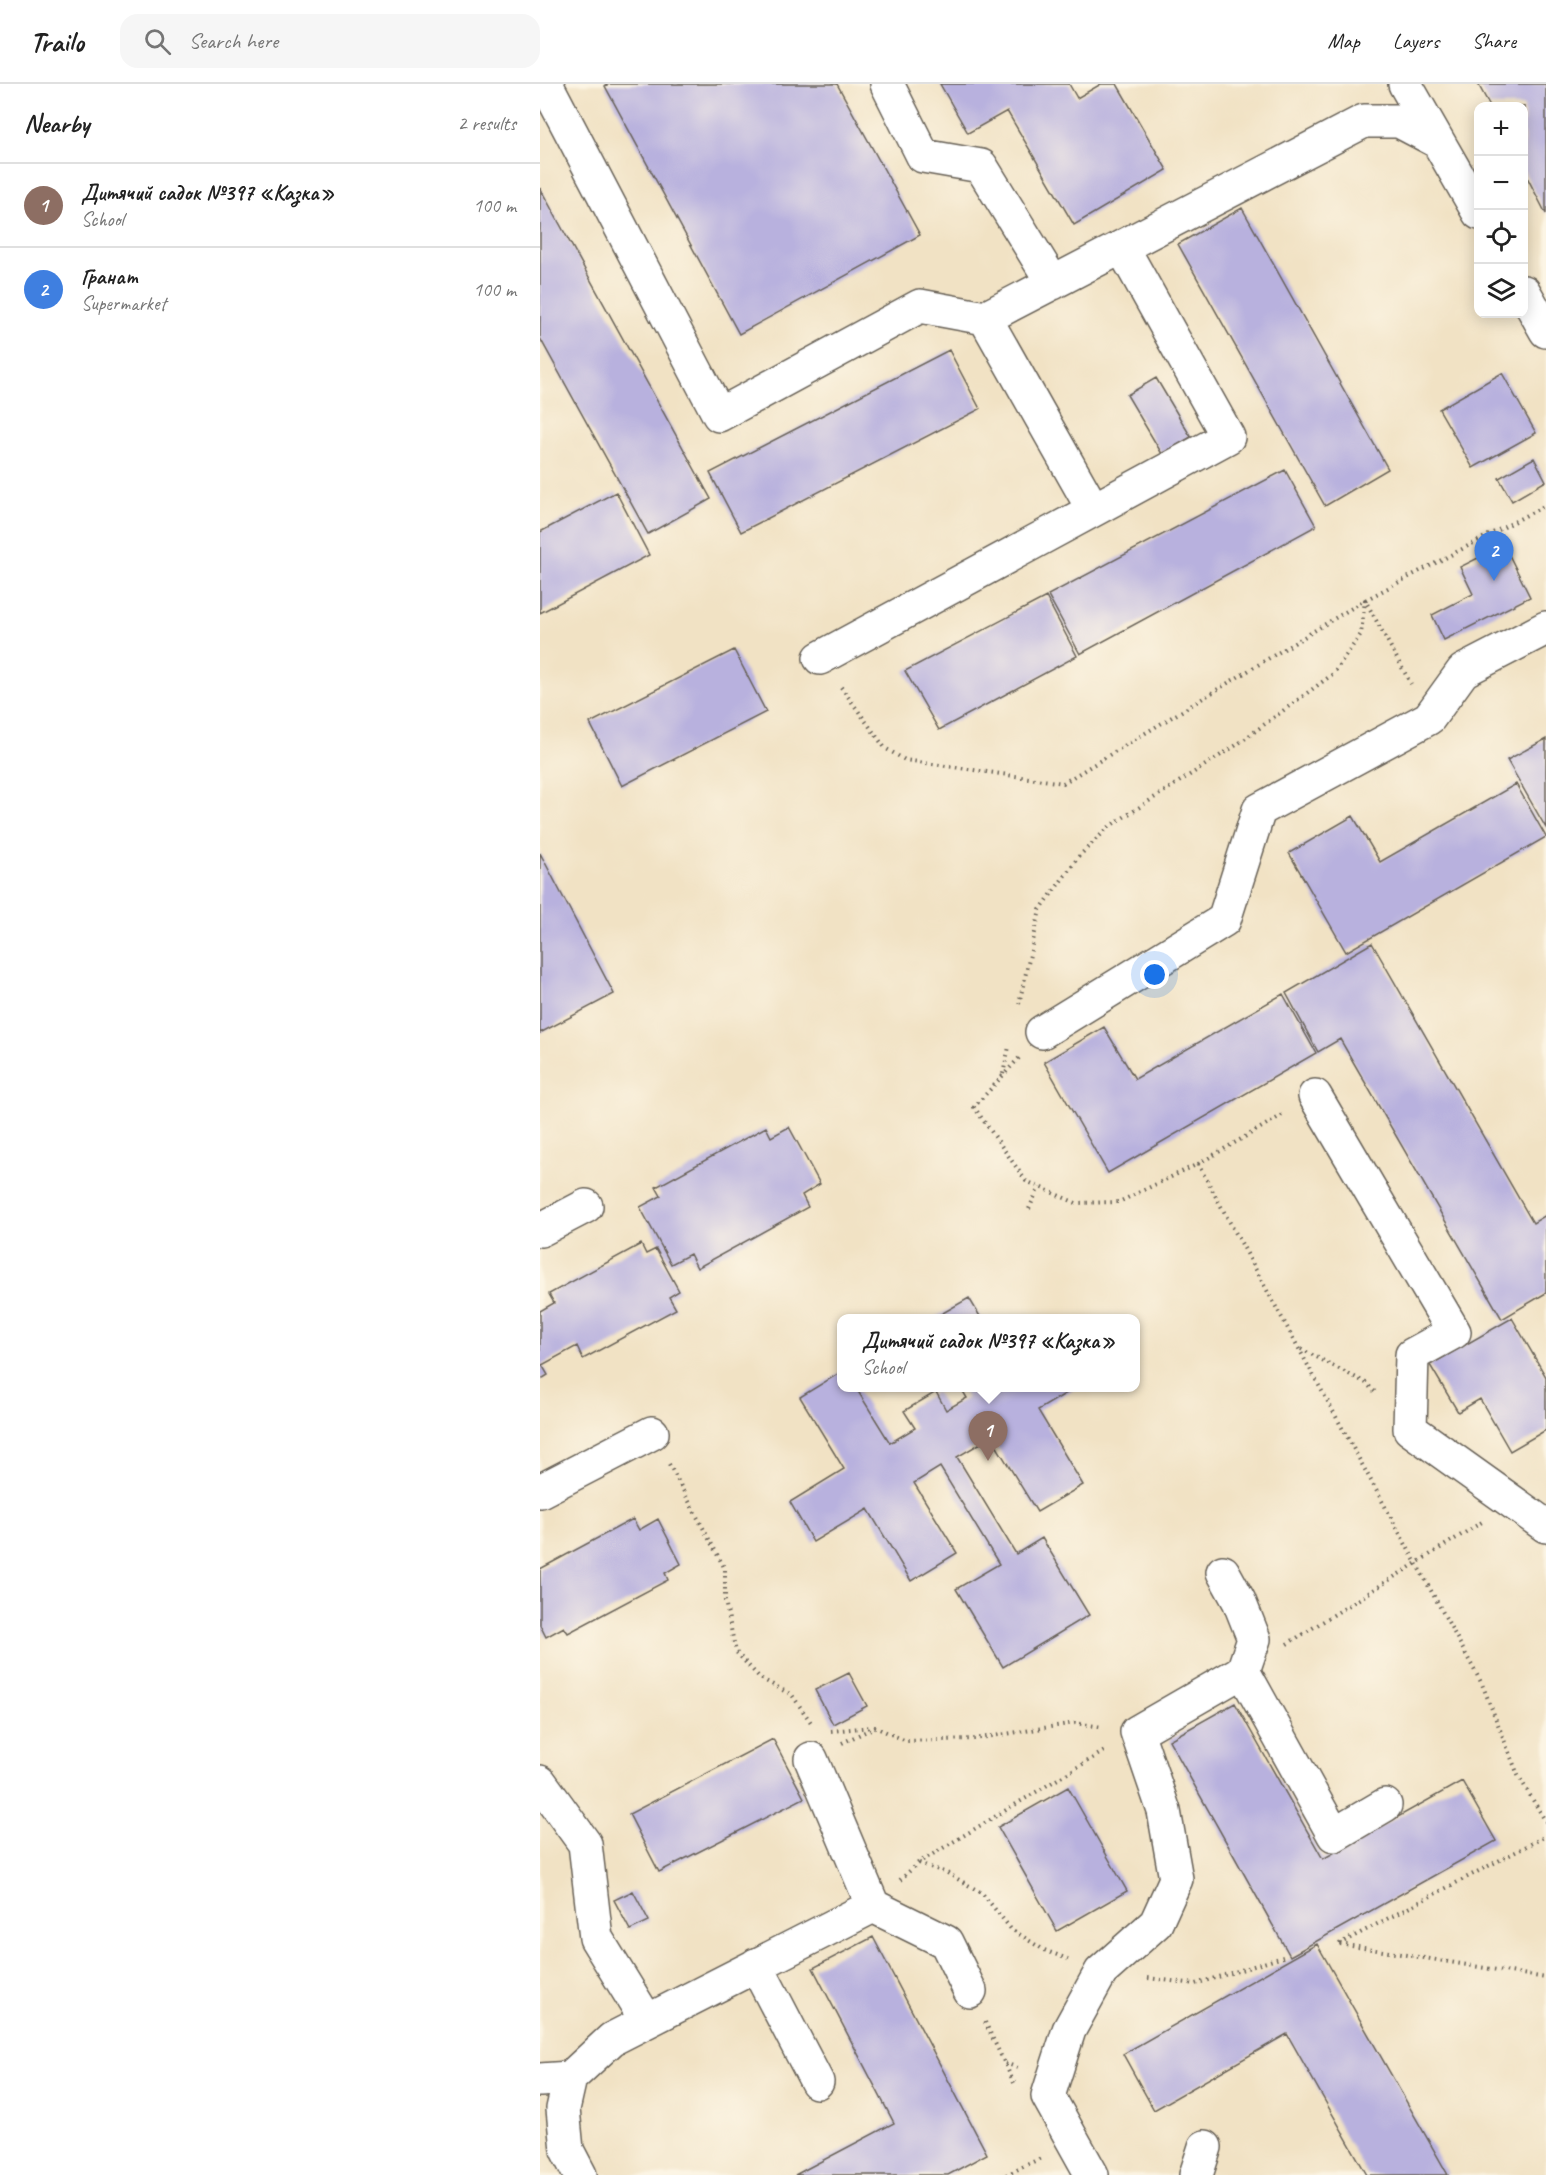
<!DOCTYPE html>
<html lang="en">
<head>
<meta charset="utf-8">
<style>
	body { margin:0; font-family:Caveat,sans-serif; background:#f6f6f6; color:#222 }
	.controls { position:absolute; right:18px; top:18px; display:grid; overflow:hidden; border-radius:12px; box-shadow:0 3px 15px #0003 }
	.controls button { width:54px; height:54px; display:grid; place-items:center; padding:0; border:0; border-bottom:2px solid #e0e0e0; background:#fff; color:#222; font:30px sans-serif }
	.you { position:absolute; left:615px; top:891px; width:21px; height:21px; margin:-15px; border:4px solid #fff; border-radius:50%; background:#1a73e8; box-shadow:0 0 0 9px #1a73e833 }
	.badge { display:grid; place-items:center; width:39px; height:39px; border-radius:50%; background:#ea580c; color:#fff; font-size:20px; font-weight:700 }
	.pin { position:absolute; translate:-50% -50px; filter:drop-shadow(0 2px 3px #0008) }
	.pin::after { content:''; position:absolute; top:32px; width:21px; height:18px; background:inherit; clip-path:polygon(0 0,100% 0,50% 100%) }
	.popup { position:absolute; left:297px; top:1230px; width:303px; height:78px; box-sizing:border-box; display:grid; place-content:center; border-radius:12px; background:#fff; filter:drop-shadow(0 2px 4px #0005); font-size:20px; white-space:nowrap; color:#767676 }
	.popup b { font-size:22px; color:#222 }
	.popup::after { content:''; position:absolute; left:50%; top:100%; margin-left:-12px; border:12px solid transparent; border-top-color:#fff }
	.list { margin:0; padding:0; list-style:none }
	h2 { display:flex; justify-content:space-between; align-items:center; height:78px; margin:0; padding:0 24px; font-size:26px }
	h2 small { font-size:20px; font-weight:400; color:#767676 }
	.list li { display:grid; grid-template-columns:39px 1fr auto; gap:18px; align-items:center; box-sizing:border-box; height:84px; padding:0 24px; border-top:2px solid #e0e0e0 }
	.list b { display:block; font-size:22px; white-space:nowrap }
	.list p { margin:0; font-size:20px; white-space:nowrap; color:#767676 }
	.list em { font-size:20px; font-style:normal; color:#767676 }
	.icon { flex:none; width:33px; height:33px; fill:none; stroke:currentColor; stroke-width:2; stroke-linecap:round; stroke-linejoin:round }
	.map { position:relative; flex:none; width:1006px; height:2091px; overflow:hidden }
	header { display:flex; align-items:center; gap:36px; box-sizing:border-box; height:84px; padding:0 30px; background:#fff; border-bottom:2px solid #e0e0e0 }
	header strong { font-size:28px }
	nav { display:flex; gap:33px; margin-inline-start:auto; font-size:21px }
	.search { width:420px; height:54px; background:#f6f6f6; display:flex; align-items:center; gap:15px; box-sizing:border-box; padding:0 21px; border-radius:18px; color:#767676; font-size:22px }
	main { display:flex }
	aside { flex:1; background:#fff }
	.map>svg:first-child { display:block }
	.building { fill:#b8b1de }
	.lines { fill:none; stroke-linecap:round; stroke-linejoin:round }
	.minor-casing { stroke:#676157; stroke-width:36 }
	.path { stroke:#676157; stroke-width:4; stroke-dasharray:1.5 4.5; stroke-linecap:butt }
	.minor { stroke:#fff; stroke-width:33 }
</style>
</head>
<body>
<header>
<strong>Trailo</strong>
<div class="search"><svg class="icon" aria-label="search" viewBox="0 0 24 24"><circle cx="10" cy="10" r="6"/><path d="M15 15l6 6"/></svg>Search here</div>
<nav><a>Map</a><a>Layers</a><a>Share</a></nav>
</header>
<main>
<aside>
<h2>Nearby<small>2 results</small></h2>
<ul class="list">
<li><span class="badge" style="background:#8d6e63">1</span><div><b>Дитячий садок №397 «Казка»</b><p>School</p></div><em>100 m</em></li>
<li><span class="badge" style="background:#3f7fe0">2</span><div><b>Гранат</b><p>Supermarket</p></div><em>100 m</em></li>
</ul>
</aside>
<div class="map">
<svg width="1006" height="2091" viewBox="0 0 1006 2091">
	<rect width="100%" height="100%" fill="#fcf5e5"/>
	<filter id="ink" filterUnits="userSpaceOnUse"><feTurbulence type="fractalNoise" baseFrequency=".0167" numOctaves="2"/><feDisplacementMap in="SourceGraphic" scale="12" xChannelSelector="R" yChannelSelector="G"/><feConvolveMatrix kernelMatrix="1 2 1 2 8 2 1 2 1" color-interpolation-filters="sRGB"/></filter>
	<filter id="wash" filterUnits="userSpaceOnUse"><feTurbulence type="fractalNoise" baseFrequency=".008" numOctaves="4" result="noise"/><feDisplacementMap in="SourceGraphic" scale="24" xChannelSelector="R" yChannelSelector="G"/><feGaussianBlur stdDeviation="1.35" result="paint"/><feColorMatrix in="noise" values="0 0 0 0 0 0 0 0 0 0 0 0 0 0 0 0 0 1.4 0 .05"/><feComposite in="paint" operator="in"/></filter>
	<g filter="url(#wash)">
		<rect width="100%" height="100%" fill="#f1e2c4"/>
		<g id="blocks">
			<path class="building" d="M69,0h228l83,151 -181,99 -134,-248z
				M400,0h129l8,14 24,-14h16l50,86 -93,55 -67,-114 -39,22z
				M938,0h68v130l-22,-43v-65h-34z
				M0,104l171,311 -63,35 -108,-196z
				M702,124l146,261 -63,37 -147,-262z
				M409,266l31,59 -239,123 -31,-59z
				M962,289l34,60 -63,35 -34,-59z
				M616,294l35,59 -29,17 -35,-59z
				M994,374l12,23 -34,20 -13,-23z
				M745,386l31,56 -236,128 -32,-59z
				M76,408l33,63 -109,58v-81z
				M964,461l26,52 -86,43 -12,-25 41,-21 -13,-27z
				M506,513l31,59 -138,74 -34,-59z
				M194,566l32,62 -144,74 -32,-63z
				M1006,655v89l-39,-68z
				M976,700l30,53 -200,115 -57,-99 64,-37 27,46z
				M0,769l74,141 -74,39z
				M832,859l161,280 13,-8v78l-44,26 -162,-280 -22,13 -32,-59z
				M743,910l33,59 -208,120 -64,-111 60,-35 31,52z
				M226,1043l5,10 18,-10 31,57 -18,11 6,12 -111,61 -7,-14 -19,10 -31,-57 21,-11 -5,-9z
				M101,1160l5,10 10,-5 23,42 -10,6 7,12 -93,50 -6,-13 -35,19 6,10 -8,5v-69l14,-8 -5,-9z
				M429,1214l12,20h-47z
				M972,1234l34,59v53l-36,21 -30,-52 -22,13 -28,-47z
				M301,1288v16h15l34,55 25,-15 -11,-17 32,-19 10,18 21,-12 -6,-10h114l-37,22 45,75 -46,27 -46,-75 -34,20 59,97 26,-16 47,77 -86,52 -47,-78 43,-25 -59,-97 -26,16 43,70 -46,28 -43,-72 -55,33 -23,-40 54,-33 -44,-72z
				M93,1435l6,11 19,-11 23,45 -16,9 3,7 -100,53 -4,-6 -18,10 -6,-12v-56z
				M309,1589l18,33 -34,18 -18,-34z
				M695,1619l88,156 139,-78 34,60 -206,115 -121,-216z
				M233,1655l31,59 -145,74 -30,-58z
				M528,1703l59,104 -70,40 -59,-104z
				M93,1807l16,30 -19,9 -16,-30z
				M333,1853l114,217 -39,21h-153l99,-52 -81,-155z
				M777,1860l131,231h-81l-80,-141 -133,76 -31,-56z"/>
		</g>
	</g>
	<g filter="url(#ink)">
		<use href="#blocks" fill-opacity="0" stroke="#676157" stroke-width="1.5"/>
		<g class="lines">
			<g class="minor-casing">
				<path id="minor" d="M6,0l173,331 201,-109 65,12 379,-197h35l38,20
					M347,0l36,72 58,10 72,117
					M865,0l74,129
					M984,208l22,39
					M445,234l108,191
					M280,574l408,-221 -106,-190
					M502,948l182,-112 35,-110 170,-92 34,-47 83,-43
					M775,1012l139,236 -42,23 -2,74 136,97
					M0,1146l46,-24
					M0,1407l112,-58
					M703,1587l91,164 51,-30
					M271,1675l62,147
					M0,1698l45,62 11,94 51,83
					M216,1881l61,117
					M30,1994l-7,31 4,41 13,25
					M0,1996l30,-2 42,-39 261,-133 73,36 24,49
					M552,2091l-44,-79 21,-66 32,-58 55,-49 20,-44 -12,-68 -27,-79 106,-61 11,-32 -15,-38 -16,-29
					M656,2091l9,-28"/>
			</g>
			<path class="path" d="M301,603l44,61 20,12 158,23 302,-183 181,-95
				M479,920l21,-94 39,-54 31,-30 125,-80 98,-72 28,-40 4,-34 46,84
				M479,974l-45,49 52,74 50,22 43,-1 79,-38 284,520 36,91 28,47
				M463,990l6,-27
				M658,1080l88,-51
				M489,1125l10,-22
				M761,1265l65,34 11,11
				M129,1380l56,105v32l11,51 24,26 32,17 20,29
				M747,1560l195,-122
				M291,1647l40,-4
				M302,1659l33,-16 31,14 68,-2 101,-16 27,4
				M379,1779l28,10 35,20 29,36 33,21 24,9
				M360,1796l18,-17 188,-113
				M799,1860l207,-108
				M800,1860l206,34
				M608,1894l47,6 88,-27
				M445,1938l30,63
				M465,1979l16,6
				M466,2091l37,-18"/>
			<use href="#minor" class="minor"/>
		</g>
	</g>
</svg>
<div class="controls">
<button>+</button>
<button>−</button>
<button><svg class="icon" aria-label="locate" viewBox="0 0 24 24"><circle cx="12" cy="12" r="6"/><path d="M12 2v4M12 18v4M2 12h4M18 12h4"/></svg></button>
<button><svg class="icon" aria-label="layers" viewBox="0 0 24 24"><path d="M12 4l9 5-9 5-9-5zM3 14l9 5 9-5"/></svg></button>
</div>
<div class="you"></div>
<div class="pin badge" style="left:448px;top:1377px;background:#8d6e63">1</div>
<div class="popup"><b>Дитячий садок №397 «Казка»</b>School</div>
<div class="pin badge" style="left:954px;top:497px;background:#3f7fe0">2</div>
</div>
</main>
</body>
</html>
